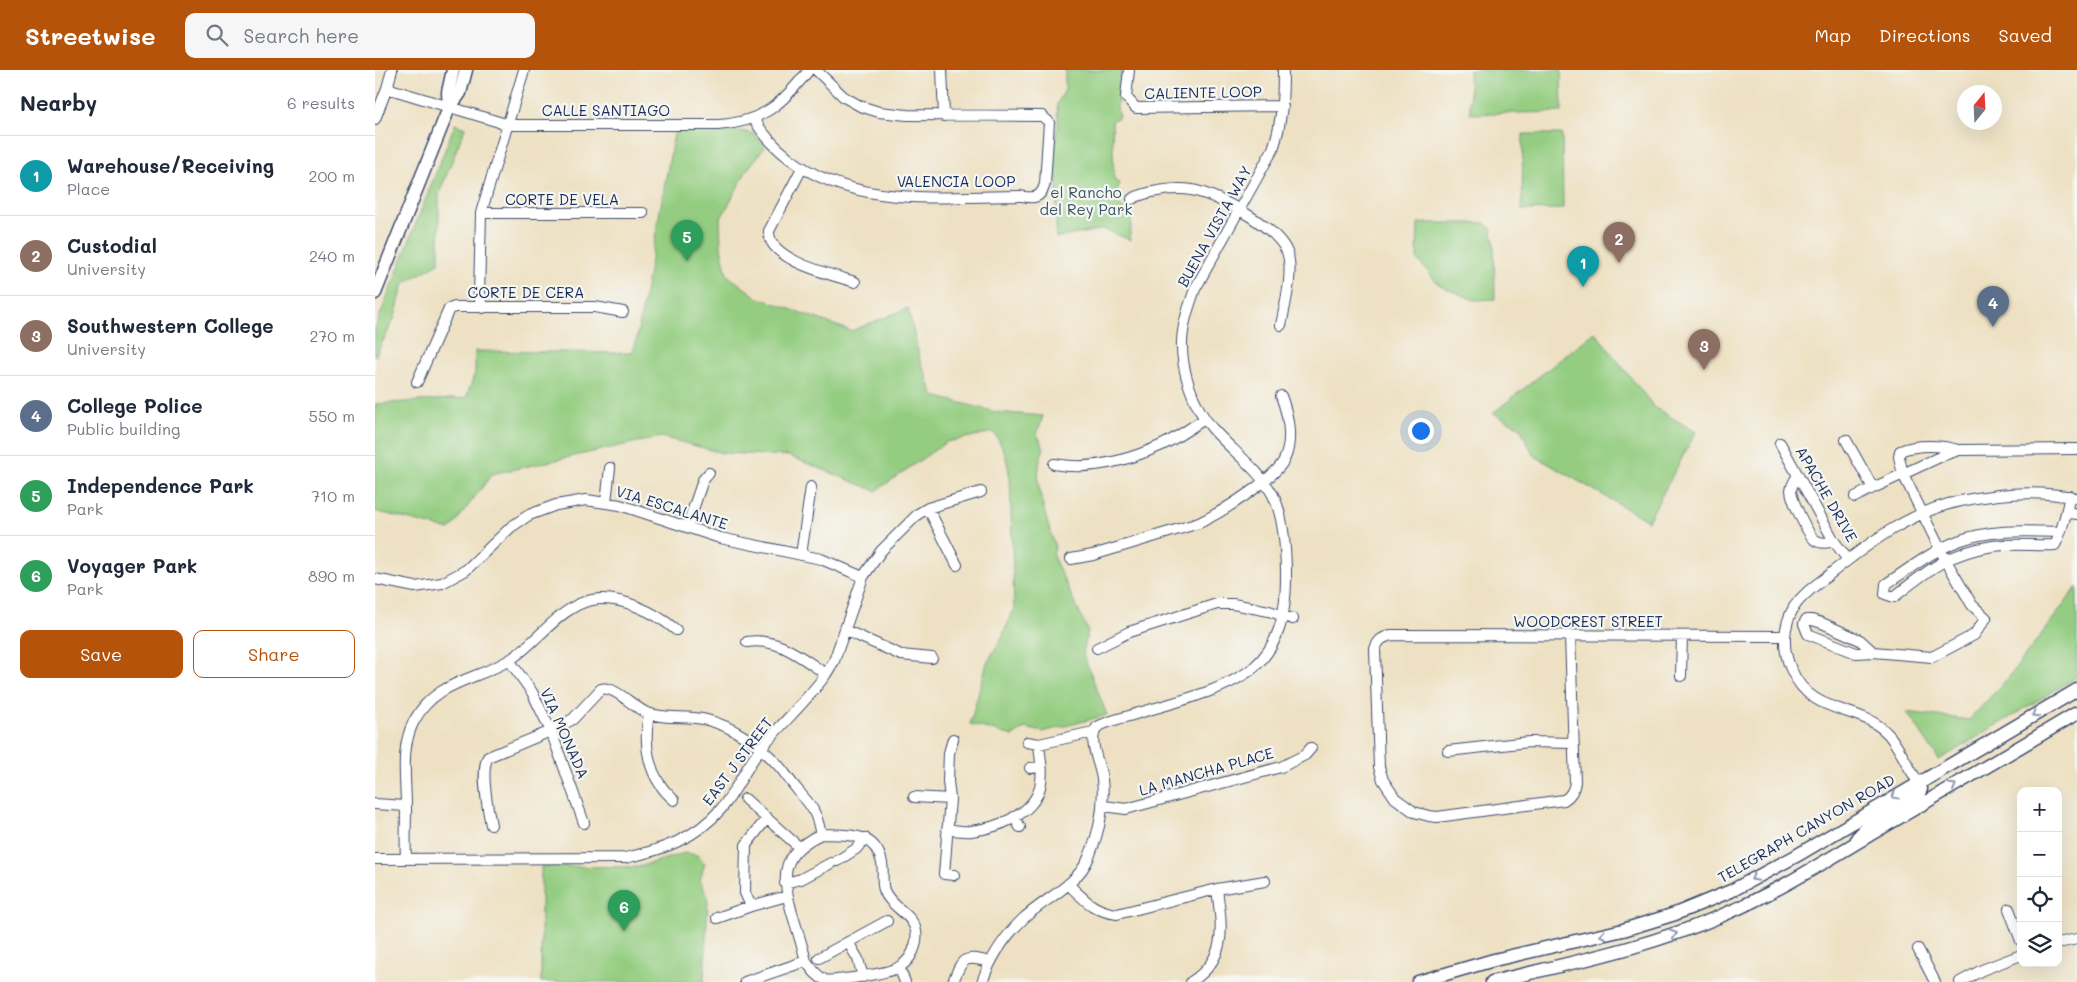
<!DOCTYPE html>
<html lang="en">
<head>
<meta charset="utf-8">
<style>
	body { margin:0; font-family:Mali,sans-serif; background:#f6f6f7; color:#1f2937 }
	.controls { position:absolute; right:15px; bottom:15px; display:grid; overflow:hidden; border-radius:10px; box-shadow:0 5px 20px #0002 }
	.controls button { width:45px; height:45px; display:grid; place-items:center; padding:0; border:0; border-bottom:1px solid #e0e1e3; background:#fff; color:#1f2937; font:25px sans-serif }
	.compass { position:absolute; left:1582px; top:15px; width:45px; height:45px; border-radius:50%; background:#fff; box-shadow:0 5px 20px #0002; rotate:18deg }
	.you { position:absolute; left:1045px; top:360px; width:18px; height:18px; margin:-12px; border:4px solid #fff; border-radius:50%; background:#1a73e8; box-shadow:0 0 0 8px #1a73e833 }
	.badge { display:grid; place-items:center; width:32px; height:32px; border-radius:50%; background:#b45309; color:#fff; font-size:16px; font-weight:700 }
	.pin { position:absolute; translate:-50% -41px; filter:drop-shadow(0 1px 2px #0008) }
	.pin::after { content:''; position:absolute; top:26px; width:18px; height:15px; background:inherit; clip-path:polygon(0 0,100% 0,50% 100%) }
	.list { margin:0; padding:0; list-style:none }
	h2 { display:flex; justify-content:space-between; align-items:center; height:65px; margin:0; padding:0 20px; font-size:21px }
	h2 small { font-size:16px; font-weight:400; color:#747a83 }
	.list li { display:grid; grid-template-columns:32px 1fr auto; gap:15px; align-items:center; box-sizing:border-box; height:80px; padding:0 20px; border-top:1px solid #e0e1e3 }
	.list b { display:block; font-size:19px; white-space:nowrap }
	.list p { margin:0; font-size:16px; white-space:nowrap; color:#747a83 }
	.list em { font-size:16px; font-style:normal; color:#747a83 }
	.actions { display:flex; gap:10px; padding:15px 20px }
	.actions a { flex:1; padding:11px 0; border:1px solid #b45309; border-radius:10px; text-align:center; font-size:18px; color:#b45309 }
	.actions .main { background:#b45309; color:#fff }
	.icon { flex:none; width:28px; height:28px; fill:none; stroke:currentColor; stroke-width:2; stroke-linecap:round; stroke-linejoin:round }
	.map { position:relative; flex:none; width:1702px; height:912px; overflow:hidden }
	header { display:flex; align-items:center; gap:30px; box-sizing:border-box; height:70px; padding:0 25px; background:#b45309; color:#fff }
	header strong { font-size:24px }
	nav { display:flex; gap:28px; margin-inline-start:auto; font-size:18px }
	.search { width:350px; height:45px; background:#f6f6f7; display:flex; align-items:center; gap:12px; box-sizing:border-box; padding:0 18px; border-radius:10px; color:#747a83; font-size:19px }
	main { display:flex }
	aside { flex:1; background:#fff }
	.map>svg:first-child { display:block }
	.green { fill:#94cd81; stroke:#587e70 }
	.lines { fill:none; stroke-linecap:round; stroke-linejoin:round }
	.minor-casing { stroke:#3b4a6d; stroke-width:12 }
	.major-casing { stroke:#3b4a6d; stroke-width:15 }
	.minor { stroke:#fff; stroke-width:10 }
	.major { stroke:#fff; stroke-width:12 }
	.oneway { stroke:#8d97ae }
	.labels { text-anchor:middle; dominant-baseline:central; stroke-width:4.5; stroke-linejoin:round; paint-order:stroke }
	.street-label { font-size:15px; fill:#1b2f5e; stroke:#f6f6f2 }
	.park-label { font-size:15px; fill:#395667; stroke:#f6f6f2 }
</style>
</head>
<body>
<header>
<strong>Streetwise</strong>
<div class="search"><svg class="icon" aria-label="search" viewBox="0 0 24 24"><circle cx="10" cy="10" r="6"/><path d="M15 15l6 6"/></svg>Search here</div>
<nav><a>Map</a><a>Directions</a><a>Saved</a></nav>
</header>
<main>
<aside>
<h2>Nearby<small>6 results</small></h2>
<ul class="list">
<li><span class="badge" style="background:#0f9aa8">1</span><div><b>Warehouse/Receiving</b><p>Place</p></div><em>200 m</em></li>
<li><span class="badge" style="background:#8d6e63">2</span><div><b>Custodial</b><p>University</p></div><em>240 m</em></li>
<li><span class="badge" style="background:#8d6e63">3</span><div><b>Southwestern College</b><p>University</p></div><em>270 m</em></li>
<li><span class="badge" style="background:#5c6f8a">4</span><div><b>College Police</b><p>Public building</p></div><em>550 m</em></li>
<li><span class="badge" style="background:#2e9e5b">5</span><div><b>Independence Park</b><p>Park</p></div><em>710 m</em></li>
<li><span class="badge" style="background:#2e9e5b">6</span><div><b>Voyager Park</b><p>Park</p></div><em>890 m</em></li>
</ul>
<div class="actions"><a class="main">Save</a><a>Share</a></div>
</aside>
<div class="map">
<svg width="1702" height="912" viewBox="0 0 1702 912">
	<rect width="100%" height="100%" fill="#f6f6f2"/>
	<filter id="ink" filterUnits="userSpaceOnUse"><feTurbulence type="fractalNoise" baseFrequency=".02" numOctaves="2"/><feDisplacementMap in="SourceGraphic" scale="10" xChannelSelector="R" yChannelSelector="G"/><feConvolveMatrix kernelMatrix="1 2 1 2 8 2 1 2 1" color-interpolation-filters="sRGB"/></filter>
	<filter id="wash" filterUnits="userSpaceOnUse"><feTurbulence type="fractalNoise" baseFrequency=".0096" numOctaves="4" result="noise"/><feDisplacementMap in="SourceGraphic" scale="20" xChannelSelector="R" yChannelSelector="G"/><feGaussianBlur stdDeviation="1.12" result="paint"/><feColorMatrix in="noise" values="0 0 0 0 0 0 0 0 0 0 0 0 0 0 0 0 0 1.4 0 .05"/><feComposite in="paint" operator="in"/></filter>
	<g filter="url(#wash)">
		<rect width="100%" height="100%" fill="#eee1c3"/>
		<path class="green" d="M690,0h57l-5,38 2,9 -7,4 2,59 6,3 -4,12 1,9 15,11 -2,25 -26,-11 -48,9 1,-55 -4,-30 5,-27 -1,-22 8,-14z
			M1094,0h92l1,42 -92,2z
			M80,54l10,4 -26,66v69l-35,20 -9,34 -20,40v-29z
			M300,58h51l28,6 11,13 -18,23 -27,50 1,27 6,28 30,22 94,34 57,-23 12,52 14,36 62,16 47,4 -6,18 7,14c-14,33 2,66 11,99l-2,9 35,75 -5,23 24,61 -64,17 -18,-4 -12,8 -43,-12 17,-61 15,-26 12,-28 -4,-132 -5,-24 -11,-21 -48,10 -70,49 -87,-35 -66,-3 -62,-16 -169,37 -42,56 -75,-19v-107l91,-6 9,-25v-22l156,2 6,-16z
			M1148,64h39l1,75 -41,1z
			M1043,153h66l7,5 3,14 1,57 -21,1 -34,-14 -23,-27z
			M1220,262l59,75 42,25 -48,89 -115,-66 -13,-28 -27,-14z
			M1702,517v90l-138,83 -32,-48 62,8 40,-43z
			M310,783l12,2 8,8 -5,17 8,18 -4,84h-163v-116l97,1z"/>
	</g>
	<g filter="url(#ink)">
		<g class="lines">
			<g class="minor-casing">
				<path id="minor" d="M567,0l2,46
					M754,0l-3,27 10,11 147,-2
					M12,18l122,37h209c45,-3 64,-21 91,-55
					M0,49l12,-31 5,-18
					M379,49c9,16 21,28 35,39 66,51 154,38 232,38 13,3 20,2 24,-12l4,-62 -7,-6 -135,-1 -28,-3 -19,-6 -16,-9 -28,-27
					M427,98l-33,63c-2,29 64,44 86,51
					M757,129c14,-8 45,-12 60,-9 27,6 84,36 95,62 7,19 -2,53 -6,73
					M106,143h162
					M108,238l-4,-11 2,-84 43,-143
					M42,312l32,-73 6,-2h140l28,5
					M1471,370l27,48 30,-14 -4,-17 1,-6c17,-7 41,-6 58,-1
					M1405,373l54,98 14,19
					M679,394c36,7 75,-4 108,-19 15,-7 29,-18 43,-26
					M1423,405c-3,5 -6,9 -7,15 0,9 17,45 24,50 6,4 13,3 19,1
					M1480,427l18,-9
					M231,432l4,-34
					M553,438l29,57
					M1691,442l11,2
					M312,457l16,-47 6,-7
					M1685,462c-34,-1 -69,-3 -102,9 -26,10 -49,28 -72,43l-1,10 9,3c34,-27 54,-44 99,-51 20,-3 42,0 62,-1 8,-15 11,-33 15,-49
					M426,485l10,-68
					M696,489l22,-4 106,-32c21,-10 78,-45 86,-65 8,-19 3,-44 -4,-62
					M0,509l40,8 27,-4 24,-13 45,-43 18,-12 27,-10 30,-5 34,5 100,33 101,21 42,18
					M470,560l56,25 31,3
					M1195,566l5,146c-1,8 -4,14 -11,18l-127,17 -8,-1 -15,-4 -19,-14 -12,-18 -4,-13 -4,-118c3,-9 7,-11 16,-14l394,1
					M372,572c31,-5 55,16 79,32
					M722,578l32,-16 88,-28h16l36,7 24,8
					M1498,582l-17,1 -48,-19 -4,-10 2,-4h6l10,3 38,17 13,12 59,5 42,-22 12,-17 -14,-13 -27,-46 -42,-85 41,-19 15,-5 118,-1
					M134,590l23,32 19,39 33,92
					M1306,606l1,-40
					M274,644c-6,31 -1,64 25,86
					M578,669l-4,14 -1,28 2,18 -6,75 10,1
					M652,672l12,2 54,-12
					M1073,681l81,-9 44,1
					M655,698l11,-1
					M1543,712c-9,-13 -20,-37 -30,-48 -29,-31 -76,-16 -97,-65 -9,-20 -8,-43 3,-62 9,-14 24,-23 36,-33 39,-31 81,-63 131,-73 37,-8 79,-11 116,-3
					M539,727l36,2
					M370,729l54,48
					M0,734l31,2
					M729,736l22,3 155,-42 24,-12 6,-7
					M639,747l6,10
					M116,755c-3,-15 -11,-55 -3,-68l63,-26 22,-12 28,-30c13,-4 32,18 46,24 19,7 40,2 60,7 25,6 53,25 70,44 7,7 12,16 19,24 5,7 15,16 18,24 4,7 5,15 7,22
					M572,759c8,1 17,3 24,2 26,-3 62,-16 69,-44 4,-14 0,-29 -1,-43
					M446,764c26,1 54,-3 61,29 2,9 -1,18 2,27 6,17 29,24 32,41 2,13 -4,29 -17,36 -8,6 -66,15 -74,13 -9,-4 -14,-12 -19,-19 -4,-16 -9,-32 -14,-48 -11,-39 -11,-60 29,-79z
					M0,789l250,-1c37,-8 70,-19 96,-49 16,-19 25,-42 40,-61 21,-25 46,-47 65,-74l8,-13 29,-84 18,-26 37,-37 10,-6 53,-16
					M31,789c-1,-17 0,-35 0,-53 0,-28 -6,-58 8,-85 22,-41 62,-40 97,-62 26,-17 51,-54 81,-59 28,-5 63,12 84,30
					M462,791l19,-12 9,-11
					M410,813l16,-4 30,-16
					M693,814c17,16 25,27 49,30l100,-25 48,-8
					M376,836l-6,-13 1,-48 21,-27
					M1634,839l12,32
					M342,848l34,-12 36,-10
					M473,872l10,17 5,18
					M1683,873l19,-4
					M1543,879l17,33
					M444,888l68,-37
					M524,897l6,15
					M370,912l61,-21
					M578,912c9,-24 11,-27 36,-20
					M607,912c9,-25 22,-45 41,-63 21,-20 55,-34 66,-62 11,-26 16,-50 13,-78 -2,-16 -15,-38 -5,-52 9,-5 21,-8 32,-11 37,-12 92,-23 123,-47 12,-10 22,-25 27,-40 11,-31 9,-104 -6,-134 -15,-27 -41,-44 -61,-67 -19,-22 -31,-58 -30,-87 1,-18 7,-35 13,-52l78,-140c9,-26 10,-51 10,-79
					M816,912c37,-24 31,-54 26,-93
					M1585,912l22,-12 39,-15"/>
			</g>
			<g class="major-casing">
				<path id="major" d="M74,38l-1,-16 5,-22
					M0,223l74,-185 11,-15 6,-23
					M1482,768l15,-16 47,-29 2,-4 -3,-7
					M1043,912l76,-22 129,-30 52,-16 56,-23 65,-35 281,-166
					M1117,912c78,-19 158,-35 231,-67 50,-21 96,-50 143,-78 70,-41 141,-82 211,-124"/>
			</g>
			<use href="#minor" class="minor"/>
			<use href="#major" class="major"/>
		</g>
		<defs><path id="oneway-chevron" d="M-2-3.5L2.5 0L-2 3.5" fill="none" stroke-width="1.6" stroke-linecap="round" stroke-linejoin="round" transform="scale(1.25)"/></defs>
		<g class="oneway">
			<use href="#oneway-chevron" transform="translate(1660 644) rotate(150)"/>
			<use href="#oneway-chevron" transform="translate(1578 716) rotate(-30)"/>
			<use href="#oneway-chevron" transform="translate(1520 726) rotate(149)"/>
			<use href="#oneway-chevron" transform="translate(1379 808) rotate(152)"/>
			<use href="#oneway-chevron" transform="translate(1299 864) rotate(-18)"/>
			<use href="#oneway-chevron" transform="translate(1228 865) rotate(167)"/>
		</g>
	</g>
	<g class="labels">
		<g class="street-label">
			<text transform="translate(828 22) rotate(-1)">CALIENTE LOOP</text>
			<text x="231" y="40">CALLE SANTIAGO</text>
			<text x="581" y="111">VALENCIA LOOP</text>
			<text x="187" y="129">CORTE DE VELA</text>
			<text transform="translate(839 156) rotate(-61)">BUENA VISTA WAY</text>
			<text x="151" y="222">CORTE DE CERA</text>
			<text transform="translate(1452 424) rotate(60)">APACHE DRIVE</text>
			<text transform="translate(297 437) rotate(17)">VIA ESCALANTE</text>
			<text x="1213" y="551">WOODCREST STREET</text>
			<text transform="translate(190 663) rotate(66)">VIA MONADA</text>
			<text transform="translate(362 691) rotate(-53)">EAST J STREET</text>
			<text transform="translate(831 701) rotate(-16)">LA MANCHA PLACE</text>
			<text transform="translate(1431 758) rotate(-30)">TELEGRAPH CANYON ROAD</text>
		</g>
		<g class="park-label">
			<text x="711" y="122">el Rancho<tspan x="711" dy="17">del Rey Park</tspan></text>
		</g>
	</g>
</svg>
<div class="controls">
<button>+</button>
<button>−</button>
<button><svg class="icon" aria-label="locate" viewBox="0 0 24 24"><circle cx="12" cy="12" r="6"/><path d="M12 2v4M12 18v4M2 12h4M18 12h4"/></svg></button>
<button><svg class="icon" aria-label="layers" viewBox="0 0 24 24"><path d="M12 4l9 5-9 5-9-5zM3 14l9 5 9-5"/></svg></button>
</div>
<svg class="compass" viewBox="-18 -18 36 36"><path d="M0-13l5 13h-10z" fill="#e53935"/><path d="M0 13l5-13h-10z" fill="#747a83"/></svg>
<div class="you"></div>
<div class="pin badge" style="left:1208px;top:217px;background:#0f9aa8">1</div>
<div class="pin badge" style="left:1244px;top:193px;background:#8d6e63">2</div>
<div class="pin badge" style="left:1329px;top:300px;background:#8d6e63">3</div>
<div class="pin badge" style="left:1618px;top:257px;background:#5c6f8a">4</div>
<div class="pin badge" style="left:312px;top:191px;background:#2e9e5b">5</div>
<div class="pin badge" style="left:249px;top:861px;background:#2e9e5b">6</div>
</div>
</main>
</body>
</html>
